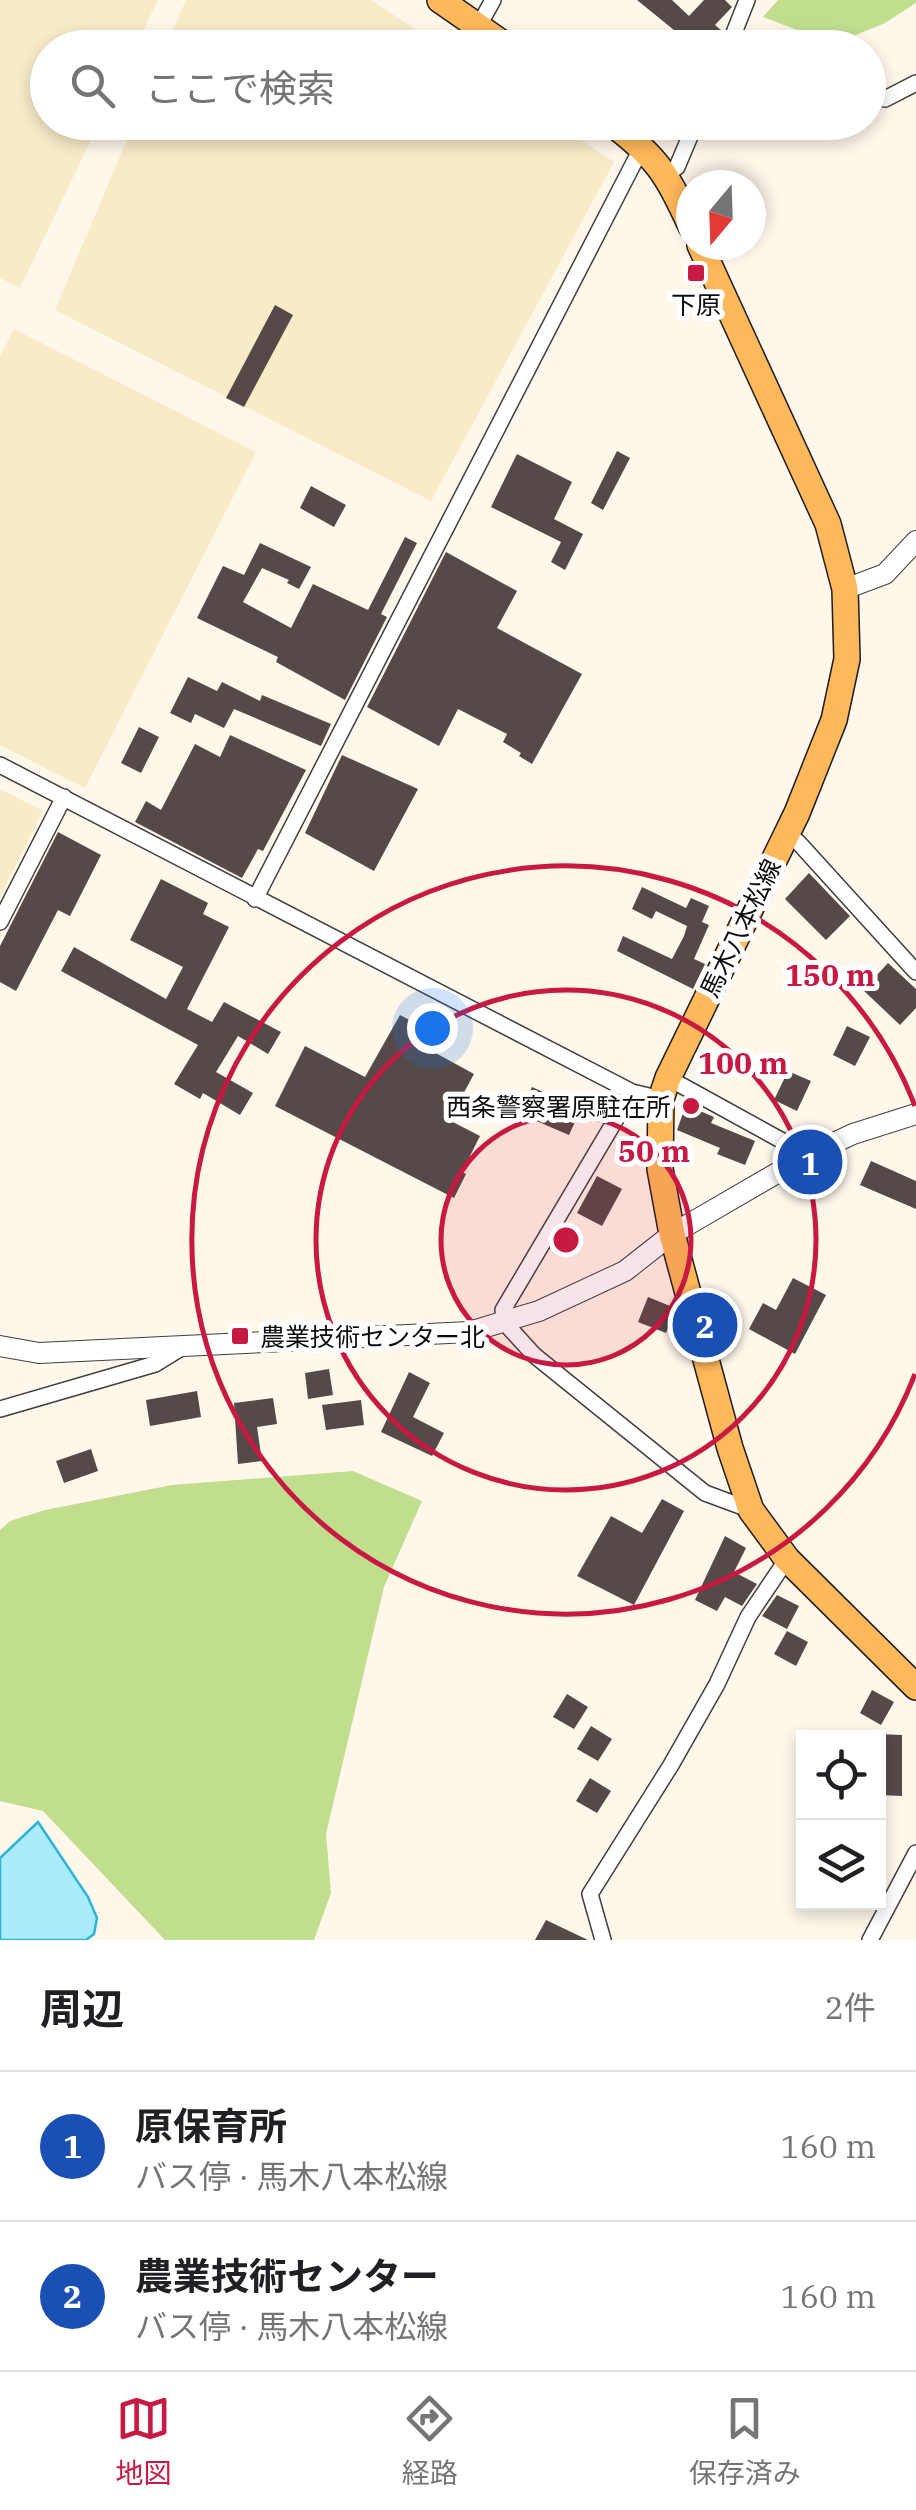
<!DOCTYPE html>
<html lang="ja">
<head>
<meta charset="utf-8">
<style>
	body { margin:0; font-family:"IBM Plex Serif","Noto Sans JP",serif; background:#f6f6f6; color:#202124 }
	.controls { position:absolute; right:30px; bottom:30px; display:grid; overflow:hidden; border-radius:0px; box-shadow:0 5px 15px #0003 }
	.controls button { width:90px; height:90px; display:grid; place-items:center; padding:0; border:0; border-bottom:2px solid #e0e0e0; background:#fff; color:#202124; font:50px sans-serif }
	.compass { position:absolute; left:676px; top:170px; width:90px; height:90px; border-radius:50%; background:#fff; box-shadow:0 5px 15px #0003; rotate:199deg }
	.you { position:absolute; left:432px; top:1028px; width:35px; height:35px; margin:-25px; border:8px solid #fff; border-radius:50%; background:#1a73e8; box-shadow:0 0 0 15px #1a73e833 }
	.badge { display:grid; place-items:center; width:65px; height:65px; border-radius:50%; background:#c71941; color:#fff; font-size:32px; font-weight:700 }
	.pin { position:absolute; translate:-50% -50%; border:5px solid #fff; box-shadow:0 2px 10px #0006 }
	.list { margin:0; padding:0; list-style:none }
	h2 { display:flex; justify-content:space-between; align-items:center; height:130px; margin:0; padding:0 40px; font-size:42px }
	h2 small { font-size:32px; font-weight:400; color:#757577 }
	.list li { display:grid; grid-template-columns:65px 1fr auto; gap:30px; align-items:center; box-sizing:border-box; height:150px; padding:0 40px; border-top:2px solid #e0e0e0 }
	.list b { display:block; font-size:38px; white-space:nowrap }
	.list p { margin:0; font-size:32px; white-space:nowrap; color:#757577 }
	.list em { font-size:32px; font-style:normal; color:#757577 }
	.icon { flex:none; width:55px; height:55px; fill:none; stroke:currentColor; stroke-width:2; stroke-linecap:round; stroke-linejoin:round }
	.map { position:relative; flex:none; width:916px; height:1940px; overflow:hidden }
	.search { position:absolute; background:#fff; box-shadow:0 5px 15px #0003; left:30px; right:30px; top:30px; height:110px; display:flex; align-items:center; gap:25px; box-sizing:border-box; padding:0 35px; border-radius:55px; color:#757577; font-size:38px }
	.sheet { height:430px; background:#fff }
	nav { display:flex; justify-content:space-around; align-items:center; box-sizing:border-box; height:140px; border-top:2px solid #e0e0e0; background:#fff; font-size:28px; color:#757577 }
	nav a { display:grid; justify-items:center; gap:5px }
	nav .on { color:#c71941 }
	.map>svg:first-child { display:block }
	.farmland { fill:#f7ebc8 }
	.forest { fill:#c1de8f }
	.water { fill:#aaecfb; stroke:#2bb3d8; stroke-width:2.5 }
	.building { fill:#554a47 }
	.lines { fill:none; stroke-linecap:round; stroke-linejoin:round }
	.minor-casing { stroke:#3f3f3f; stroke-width:18 }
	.tertiary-casing { stroke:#3f3f3f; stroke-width:22 }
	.primary-casing { stroke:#1d1d1d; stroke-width:28 }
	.minor { stroke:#fff; stroke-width:15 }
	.tertiary { stroke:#fff; stroke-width:20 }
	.primary { stroke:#ffb85a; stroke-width:25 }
	.ring { fill:none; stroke:#c71941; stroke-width:5 }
	.poi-dot { fill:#c71941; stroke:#fff; stroke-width:4 }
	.labels { text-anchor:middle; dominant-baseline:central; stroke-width:10; stroke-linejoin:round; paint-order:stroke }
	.poi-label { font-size:25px; fill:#0c0c0c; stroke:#fff }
	.street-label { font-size:25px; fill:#0c0c0c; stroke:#fff }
	.centre { fill:#c71941; stroke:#fff; stroke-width:5 }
	.ring-label { font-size:30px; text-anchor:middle; font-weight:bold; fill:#c71941; stroke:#fff; stroke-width:10; stroke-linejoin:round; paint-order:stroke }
</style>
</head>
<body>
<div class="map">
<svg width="916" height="1940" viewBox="0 0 916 1940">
	<rect width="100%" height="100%" fill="#fff7ea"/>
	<path class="farmland" d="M0,0h158l-23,47 -87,1v74l51,1 -79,165 -20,-10z
		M186,0h185l71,47h-276z
		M134,123h421l59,39 -183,339 -376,-191z
		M14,329l242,123 -171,336 -85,-43v-389z
		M0,789l43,22 -43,86z"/>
	<path class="forest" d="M778,0h138v3l-31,20 -51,21 -71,-27z
		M353,1471l69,30 -38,86 -58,247 5,59 -17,47h-149l-122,-129 -43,-10v-271l10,-9 35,-11 127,-25z"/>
	<path class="water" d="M38,1822l50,75 9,21 -3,16 -8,6h-86v-82z"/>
	<path class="building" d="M637,0h35l17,16 15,-16h21l7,7 -17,18 7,6 -7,17h-19z
		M275,305l18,10 -49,92 -18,-9z
		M617,451l13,7 -27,52 -12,-7z
		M517,454l55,28 -18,37 29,15 -18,36 -14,-8 10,-20 -70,-35z
		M311,486l35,19 -12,22 -34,-19z
		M405,537l12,6 -36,71 6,3 -42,83 -69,-38 2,-5 -81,-39 26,-52 21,9 16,-32 51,24 -12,22 -12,-6 2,-3 -27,-12 -19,34 48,26 22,-44 55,26z
		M446,552l71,39 -20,37 85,46 -50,90 -13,-8 2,-3 -18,-11 4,-8 -49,-25 -19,37 -72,-39z
		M188,677l29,14 5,-9 38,19 2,-6 69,29 -10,22 -87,-37 -10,19 -29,-14 -4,9 -21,-10z
		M139,727l20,10 -18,36 -20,-10z
		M230,735l76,35 -43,81 -5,-2 -16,29 -107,-56 11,-21 15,9 34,-66 25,13z
		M342,755l76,34 -44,82 -69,-38z
		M58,832l43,23 -31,61 -12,-6 -42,81 -16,-9v-36z
		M809,873l41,43 -24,24 -41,-41z
		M161,879l47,24 -5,11 26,13 -42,82 25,13 12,-20 57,30 -13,22 -30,-18 -22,36 37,21 -13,22 -37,-22 -3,6 -26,-15 24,-39 -137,-74 13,-24 92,52 17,-32 -53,-27z
		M642,887l44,21 5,-10 18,8 -7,16 7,3 -15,34 11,5 -12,25 -76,-38 6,-15 49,23 12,-23 3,-10 -31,-15 -4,8 -20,-10z
		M888,963l28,26v19l-16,17 -37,-35z
		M400,1015l29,15 -8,15 53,29 -25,46 31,16 -18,36 4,2 -12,24 -179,-92 30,-60 60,31z
		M847,1026l23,11 -15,29 -22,-11z
		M788,1071l23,10 -14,30 -23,-11z
		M532,1087l49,22 -12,26 -49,-21z
		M686,1105l28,12 -3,6 44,18 -10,24 -28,-11 3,-6 -43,-18z
		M871,1161l45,20v28l-56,-24z
		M597,1176l25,13 -20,37 -25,-13z
		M793,1278l33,17 -31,59 -46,-25 14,-26 13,7z
		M648,1297l27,11 -9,25 -28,-11z
		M329,1369l4,26 -25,4 -3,-26z
		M409,1372l21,11 -17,34 31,16 -12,23 -51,-24z
		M197,1391l4,26 -51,9 -4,-26z
		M273,1398l4,26 -20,3 5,34 -24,3 -4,-61z
		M361,1400l3,25 -38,5 -4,-25z
		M91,1449l7,22 -34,12 -8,-22z
		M662,1499l22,12 -50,94 -57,-29 34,-60 31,17z
		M725,1536l21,12 -12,24 23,12 -15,22 -17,-9 -8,14 -22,-11z
		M777,1595l22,11 -12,23 -25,-13z
		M787,1631l21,11 -12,24 -22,-12z
		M872,1690l22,12 -13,23 -21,-12z
		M567,1694l21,13 -14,22 -21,-12z
		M591,1726l21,13 -14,22 -21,-12z
		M878,1734l24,1v61l-24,-1z
		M590,1778l21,13 -14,22 -21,-12z
		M546,1920l42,20h-53z"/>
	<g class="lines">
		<g class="minor-casing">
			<path id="minor" d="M479,25l14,-25
				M728,48l19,-48
				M868,96l17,3 31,-16
				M667,175l10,-8 19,-45
				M0,765l632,327 29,7
				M786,835l12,7 118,130
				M255,899l387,-752
				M0,922l64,-125
				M668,1078l140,77
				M632,1092l-129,218 1,12 30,33 171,138 46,17
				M0,1409l155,-45 26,-16
				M603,1940l-13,-46 81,-129 46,-81 31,-67 39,-58
				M870,1940l46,-87"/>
		</g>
		<g class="tertiary-casing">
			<path id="tertiary" d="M845,589l40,-15 31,-33
				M0,1346l39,7 430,-21 70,-21 86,-40 47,-37 136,-79 45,-21 63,-20"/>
		</g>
		<g class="primary-casing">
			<path id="primary" d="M440,0l69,48
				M610,122c48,36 56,51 81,104
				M700,245l128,279 17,65 2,70 -13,61 -37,93 -129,265 -7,21 -1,70 12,65 58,214 21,62 36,49 129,128"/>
		</g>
		<use href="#minor" class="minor"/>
		<use href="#tertiary" class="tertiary"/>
		<use href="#primary" class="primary"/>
	</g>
	<circle cx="566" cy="1240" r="125" fill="#c71941" fill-opacity=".12"/>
	<g class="ring">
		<circle cx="566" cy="1240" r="125"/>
		<circle cx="566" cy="1240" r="250"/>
		<path d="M915 1374A374 374 0 1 1 915 1106"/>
	</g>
	<g class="poi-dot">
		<rect x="686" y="263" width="20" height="20" rx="5"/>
		<circle cx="691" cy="1106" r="10"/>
		<rect x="230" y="1326" width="20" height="20" rx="5"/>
	</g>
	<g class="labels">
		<g class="poi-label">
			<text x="696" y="304">下原</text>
			<text x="671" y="1106" text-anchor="end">西条警察署原駐在所</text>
			<text x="260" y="1336" text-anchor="start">農業技術センター北</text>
		</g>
		<g class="street-label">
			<text transform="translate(740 928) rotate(-64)">馬木八本松線</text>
		</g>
	</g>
	<circle cx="566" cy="1240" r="15" class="centre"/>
	<g class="ring-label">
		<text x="830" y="986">150 m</text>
		<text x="743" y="1074">100 m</text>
		<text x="654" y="1162">50 m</text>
	</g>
</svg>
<div class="controls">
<button><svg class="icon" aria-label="locate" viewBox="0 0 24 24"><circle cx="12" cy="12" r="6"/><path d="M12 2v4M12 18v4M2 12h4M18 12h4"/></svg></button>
<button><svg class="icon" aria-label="layers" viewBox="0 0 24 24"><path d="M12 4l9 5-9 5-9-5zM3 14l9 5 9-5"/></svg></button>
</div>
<svg class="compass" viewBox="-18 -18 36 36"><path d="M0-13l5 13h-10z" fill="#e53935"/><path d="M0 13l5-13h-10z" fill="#757577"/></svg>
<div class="you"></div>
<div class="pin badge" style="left:810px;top:1162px;background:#1a4fb4">1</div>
<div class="pin badge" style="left:705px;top:1325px;background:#1a4fb4">2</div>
<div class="search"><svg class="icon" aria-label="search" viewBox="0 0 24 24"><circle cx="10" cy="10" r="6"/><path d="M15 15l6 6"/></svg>ここで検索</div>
</div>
<section class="sheet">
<h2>周辺<small>2件</small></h2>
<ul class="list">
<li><span class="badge" style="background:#1a4fb4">1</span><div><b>原保育所</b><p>バス停 · 馬木八本松線</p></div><em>160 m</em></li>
<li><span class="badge" style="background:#1a4fb4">2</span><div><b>農業技術センター</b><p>バス停 · 馬木八本松線</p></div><em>160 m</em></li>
</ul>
</section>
<nav>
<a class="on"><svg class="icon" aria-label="map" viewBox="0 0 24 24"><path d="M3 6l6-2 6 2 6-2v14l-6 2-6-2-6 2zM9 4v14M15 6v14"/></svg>地図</a>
<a><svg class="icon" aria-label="directions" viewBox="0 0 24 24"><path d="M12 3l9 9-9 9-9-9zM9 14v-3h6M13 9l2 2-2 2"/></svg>経路</a>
<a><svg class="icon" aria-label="saved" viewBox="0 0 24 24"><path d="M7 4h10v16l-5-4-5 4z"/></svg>保存済み</a>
</nav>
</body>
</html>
